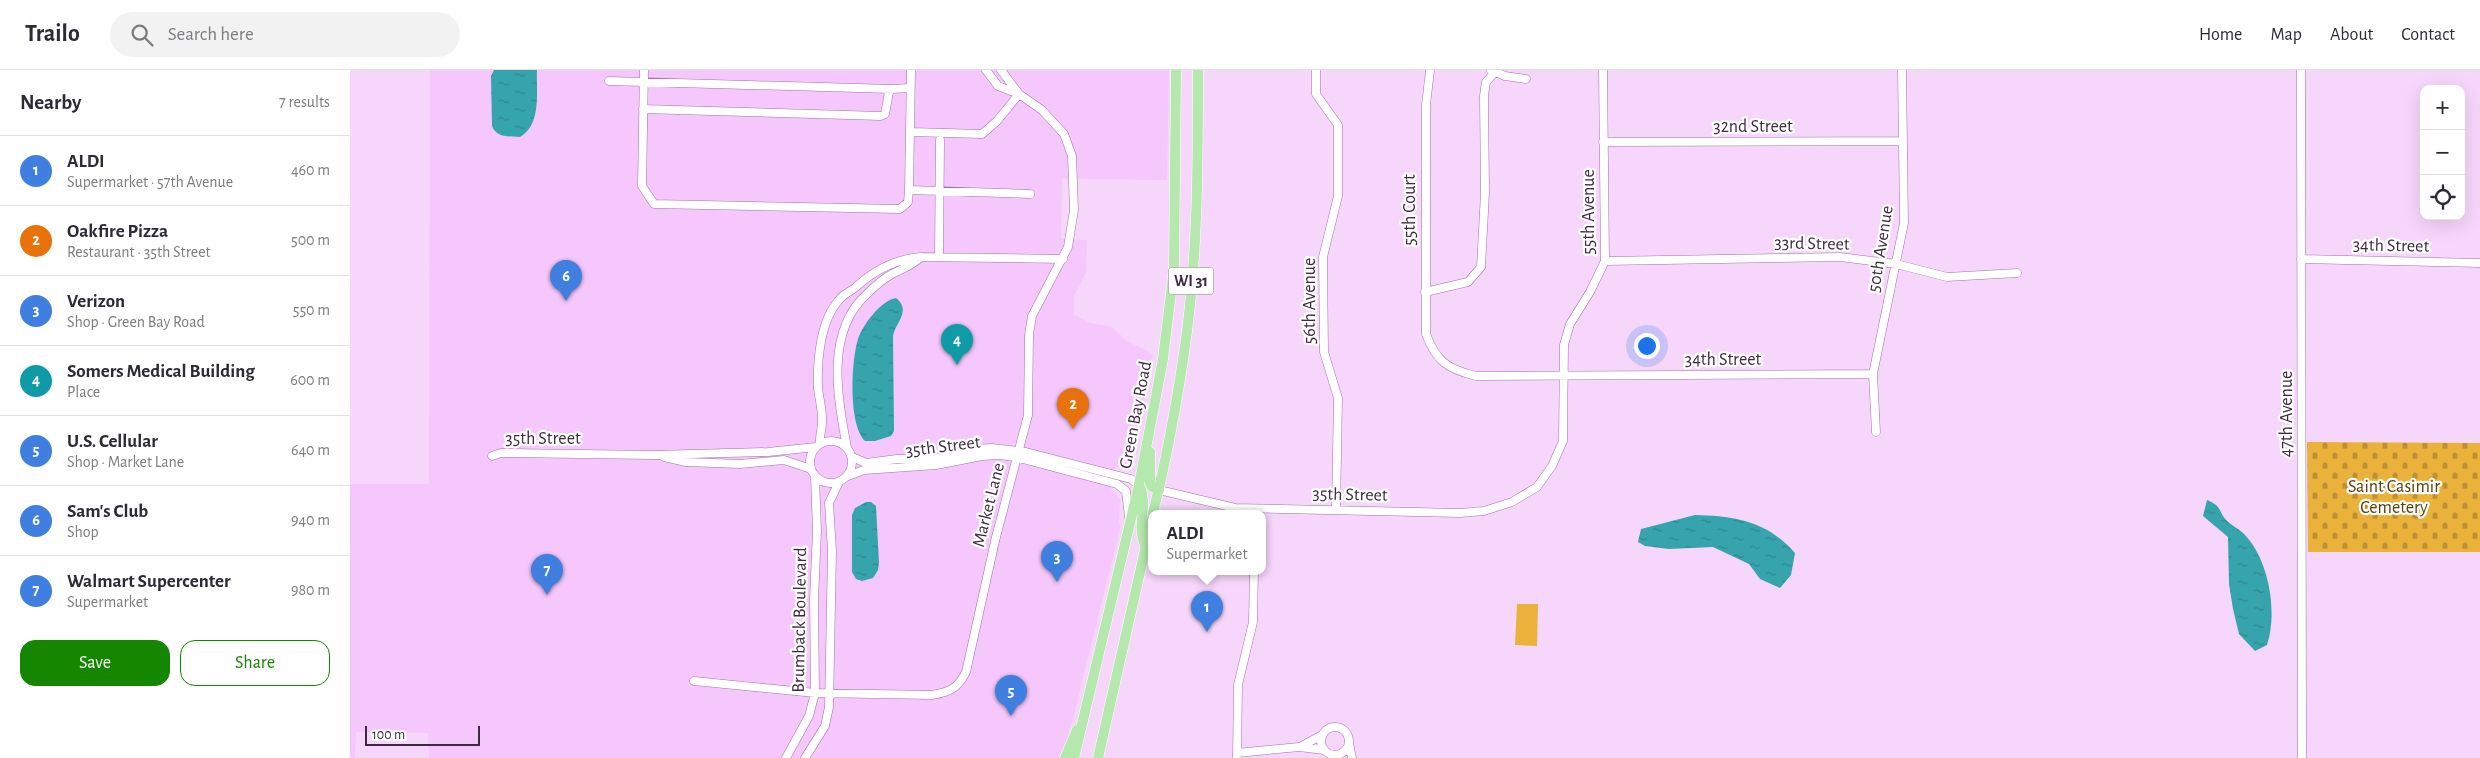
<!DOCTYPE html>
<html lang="en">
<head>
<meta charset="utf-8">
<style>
	body { margin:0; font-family:"Alegreya Sans",sans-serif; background:#f2f2f3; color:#2b2b33 }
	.controls { position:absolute; right:15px; top:15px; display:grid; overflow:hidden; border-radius:10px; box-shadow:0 5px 20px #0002 }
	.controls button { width:45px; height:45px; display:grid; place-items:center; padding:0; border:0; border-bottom:1px solid #e1e1e2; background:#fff; color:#2b2b33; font:25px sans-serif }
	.scale { position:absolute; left:15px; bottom:12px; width:115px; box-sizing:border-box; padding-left:5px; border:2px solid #3d2940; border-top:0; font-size:14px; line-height:18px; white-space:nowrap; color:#3d2940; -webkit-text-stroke:4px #fff; paint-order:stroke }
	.you { position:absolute; left:1296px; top:275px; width:18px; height:18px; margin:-12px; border:4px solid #fff; border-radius:50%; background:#1a73e8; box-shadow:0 0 0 8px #1a73e833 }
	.badge { display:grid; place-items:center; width:32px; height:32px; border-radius:50%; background:#158600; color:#fff; font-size:16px; font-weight:700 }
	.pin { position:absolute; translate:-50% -41px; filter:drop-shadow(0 1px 2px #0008) }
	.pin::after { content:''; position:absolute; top:26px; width:18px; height:15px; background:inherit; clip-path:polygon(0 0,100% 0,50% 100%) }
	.popup { position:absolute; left:798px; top:440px; width:118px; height:65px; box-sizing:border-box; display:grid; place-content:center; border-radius:10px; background:#fff; filter:drop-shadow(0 1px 4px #0005); font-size:16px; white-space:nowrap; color:#7c7c81 }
	.popup b { font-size:19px; color:#2b2b33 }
	.popup::after { content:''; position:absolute; left:50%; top:100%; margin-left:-10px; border:10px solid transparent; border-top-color:#fff }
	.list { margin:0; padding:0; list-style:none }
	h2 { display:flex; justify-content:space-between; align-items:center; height:65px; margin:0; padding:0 20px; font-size:21px }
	h2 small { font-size:16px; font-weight:400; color:#7c7c81 }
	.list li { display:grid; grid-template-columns:32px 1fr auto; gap:15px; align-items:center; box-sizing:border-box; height:70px; padding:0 20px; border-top:1px solid #e1e1e2 }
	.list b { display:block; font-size:19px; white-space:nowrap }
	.list p { margin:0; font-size:16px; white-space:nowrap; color:#7c7c81 }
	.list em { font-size:16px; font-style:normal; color:#7c7c81 }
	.actions { display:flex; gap:10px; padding:15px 20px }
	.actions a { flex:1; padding:11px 0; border:1px solid #158600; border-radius:15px; text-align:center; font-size:18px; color:#158600 }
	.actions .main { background:#158600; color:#fff }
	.icon { flex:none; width:28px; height:28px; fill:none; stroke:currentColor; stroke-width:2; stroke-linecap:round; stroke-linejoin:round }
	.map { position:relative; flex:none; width:2130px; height:688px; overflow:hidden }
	header { display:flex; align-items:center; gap:30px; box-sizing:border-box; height:70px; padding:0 25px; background:#fff; border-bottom:1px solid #e1e1e2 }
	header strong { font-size:24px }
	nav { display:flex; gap:28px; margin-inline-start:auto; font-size:18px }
	.search { width:350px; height:45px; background:#f2f2f3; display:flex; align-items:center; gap:12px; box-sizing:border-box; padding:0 18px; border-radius:28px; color:#7c7c81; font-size:19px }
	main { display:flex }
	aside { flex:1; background:#fff }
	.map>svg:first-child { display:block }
	.built { fill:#f5c7fd }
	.grass { fill:#eab13b }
	.cemetery { fill:url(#cemetery-stones) }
	.water { fill:url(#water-ripples) }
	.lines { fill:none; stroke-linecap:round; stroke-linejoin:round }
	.minor-casing { stroke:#a272aa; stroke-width:9 }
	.major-casing { stroke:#fff; stroke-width:11 }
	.minor { stroke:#fff; stroke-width:8 }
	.major { stroke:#b4e8ad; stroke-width:10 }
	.labels { text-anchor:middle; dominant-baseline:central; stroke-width:4.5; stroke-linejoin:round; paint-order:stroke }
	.shield { fill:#fff; stroke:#776979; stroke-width:1 }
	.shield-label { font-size:16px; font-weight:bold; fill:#3d2940 }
	.street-label { font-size:18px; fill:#3d2940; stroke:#fff }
	.park-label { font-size:18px; fill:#573e03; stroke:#fff }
</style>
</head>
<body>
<header>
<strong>Trailo</strong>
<div class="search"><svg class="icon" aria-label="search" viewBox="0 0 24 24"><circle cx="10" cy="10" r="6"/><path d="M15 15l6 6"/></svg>Search here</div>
<nav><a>Home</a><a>Map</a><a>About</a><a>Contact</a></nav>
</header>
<main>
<aside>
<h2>Nearby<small>7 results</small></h2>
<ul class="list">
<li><span class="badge" style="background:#3f7fe0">1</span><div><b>ALDI</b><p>Supermarket · 57th Avenue</p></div><em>460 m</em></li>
<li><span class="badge" style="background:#e8710a">2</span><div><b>Oakfire Pizza</b><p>Restaurant · 35th Street</p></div><em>500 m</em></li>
<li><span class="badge" style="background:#3f7fe0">3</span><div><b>Verizon</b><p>Shop · Green Bay Road</p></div><em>550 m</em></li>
<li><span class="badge" style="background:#0f9aa8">4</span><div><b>Somers Medical Building</b><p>Place</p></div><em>600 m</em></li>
<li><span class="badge" style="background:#3f7fe0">5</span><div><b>U.S. Cellular</b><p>Shop · Market Lane</p></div><em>640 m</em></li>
<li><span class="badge" style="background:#3f7fe0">6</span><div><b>Sam's Club</b><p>Shop</p></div><em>940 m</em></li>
<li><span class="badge" style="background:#3f7fe0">7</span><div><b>Walmart Supercenter</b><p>Supermarket</p></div><em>980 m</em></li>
</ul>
<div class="actions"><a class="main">Save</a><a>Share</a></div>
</aside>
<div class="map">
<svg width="2130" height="688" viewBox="0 0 2130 688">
	<defs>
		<pattern id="cemetery-stones" width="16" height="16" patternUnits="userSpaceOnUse" patternTransform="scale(1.25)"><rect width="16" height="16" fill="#eab13b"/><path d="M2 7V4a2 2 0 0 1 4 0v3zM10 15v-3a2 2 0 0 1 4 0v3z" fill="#bf9033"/></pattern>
		<pattern id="water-ripples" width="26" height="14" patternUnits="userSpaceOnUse" patternTransform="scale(1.25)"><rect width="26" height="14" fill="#36a4ac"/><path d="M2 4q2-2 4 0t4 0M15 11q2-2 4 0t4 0" fill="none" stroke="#2f868d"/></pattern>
	</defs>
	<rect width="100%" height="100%" fill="#f6d6fb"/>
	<path class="built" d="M80,0h739l-2,110 -105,-1 -1,60 26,1 -1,33 -12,23v19l17,8 21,4 15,14 26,13 -22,104 -3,5 -14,6 -3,20 9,10 -1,25 2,1 -58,233h-634l-1,-25 -72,-1 -1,26h-5v-274h79z"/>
	<path class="grass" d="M1167,534h21l-1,42 -22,-1z"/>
	<path class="cemetery" d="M1957,372l173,1v109h-172z"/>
	<path class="water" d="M144,0h43c-1,22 5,54 -17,67 -12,-1 -23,1 -28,-11l-1,-50z
		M546,228c16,13 -1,25 -3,38l1,95 -3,5 -16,5h-10c-17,-17 -14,-79 -7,-102 4,-13 23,-39 38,-41z
		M1857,430c15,6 11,11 20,21 5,5 11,7 16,12 26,25 35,79 24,112l-12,6 -16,-17 -6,-25 -4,-25 -1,-47 -25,-21z
		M516,432h5l5,4 3,57 -1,7 -5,8 -11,3 -6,-2 -4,-7v-57l3,-7z
		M1345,445c40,1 72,6 100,38l-4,22 -11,13 -20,-9 -11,-15 -36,-17 -44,2 -24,-3 -7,-4 3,-13z"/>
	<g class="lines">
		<g class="minor-casing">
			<path id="minor" d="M294,0l-2,116 12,18 246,5 8,-7 1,-12 2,-120
				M651,0l18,24
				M966,0v24l22,31v71l-15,61 1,95 14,46 -2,111
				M1080,0l-4,35v229c10,27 21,35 50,42l397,-2
				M1141,0l14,6 21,3
				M1951,0l1,688
				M259,11l283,8
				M293,39l238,7 4,-2 4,-22 3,-3 18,-1
				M561,62l71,2 15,-13 22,-27
				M1253,72l300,-1
				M559,120l121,4
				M589,187l1,-117
				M1951,189l179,4
				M1255,191l235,-4 56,7 51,13 70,-4
				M1075,222l43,-10 13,-15 4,-74 -1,-97 2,-14 9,-10
				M1526,362l-3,-58 31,-151 -2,-153
				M460 392a21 21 0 1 1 42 0a21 21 0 1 1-42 0Z
				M470,374c-1,-9 3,-17 2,-26 0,-10 -3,-20 -4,-30 -1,-27 2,-67 21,-88 4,-6 13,-9 18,-14 19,-17 39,-27 64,-29l142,2
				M497,377c-10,-49 -22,-117 21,-154 7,-7 15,-14 24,-19 11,-6 20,-8 29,-17
				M142,386l9,-3 153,2 114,-3 48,-5
				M314,387l22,5 54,2 44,-4 27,9
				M502,387l14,6 31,-4h37l41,-10 17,-1 34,4 105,27 8,6
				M498,406l16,-6 72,-5 46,-9 17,-1 17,2 101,27 9,7 3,26
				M809,420l76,18 225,5 24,-2 28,-9 25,-15 15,-21 11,-25 1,-96 6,-21 20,-32 15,-31 -2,-191
				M344,611l121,12 117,2c18,-3 26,-7 34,-23l29,-131 33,-126 1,-80 3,-19 36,-69 6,-37 -2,-54 -8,-22 -22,-24 -23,-16 -21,-8 -12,-16
				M971 671a14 14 0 1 1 28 0a14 14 0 1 1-28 0Z
				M999,673l3,15
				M950,677l22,-12
				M887,683l62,-6 25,3
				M436,688l23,-42 6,-23 -1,-94 3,-68 -2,-55
				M455,688l20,-32 4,-19 3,-156 -3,-48 10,-21
				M887,688l1,-73 15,-63 1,-51"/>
		</g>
		<g class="major-casing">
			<path id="major" d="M800,382v31l2,4 7,3
				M789,415c10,19 -3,40 6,60
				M803,443c13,-52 23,-106 31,-160 14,-93 14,-189 14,-283
				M715,688l12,-28
				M724,688l65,-273 24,-126 11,-91 2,-198
				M748,688l54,-239"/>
		</g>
		<use href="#minor" class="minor"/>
		<use href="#major" class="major"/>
	</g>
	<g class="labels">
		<rect class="shield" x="818.5" y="197.5" width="45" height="27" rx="4"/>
		<g class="shield-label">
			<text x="841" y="211">WI 31</text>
		</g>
		<g class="street-label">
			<text x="1403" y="57">32nd Street</text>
			<text transform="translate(1060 140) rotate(-90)">55th Court</text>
			<text transform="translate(1239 142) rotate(-90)">55th Avenue</text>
			<text transform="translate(1462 174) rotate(1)">33rd Street</text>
			<text transform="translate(2041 176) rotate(1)">34th Street</text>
			<text transform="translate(1531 179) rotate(-81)">50th Avenue</text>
			<text transform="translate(960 231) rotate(-90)">56th Avenue</text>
			<text x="1373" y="290">34th Street</text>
			<text transform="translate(1937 344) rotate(-90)">47th Avenue</text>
			<text transform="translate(786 345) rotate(-79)">Green Bay Road</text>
			<text x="193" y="369">35th Street</text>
			<text transform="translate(593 377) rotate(-7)">35th Street</text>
			<text transform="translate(1000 425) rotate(1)">35th Street</text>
			<text transform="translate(639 435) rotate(-76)">Market Lane</text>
			<text transform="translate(450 550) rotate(-89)">Brumback Boulevard</text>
		</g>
		<g class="park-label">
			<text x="2044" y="417">Saint Casimir<tspan x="2044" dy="21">Cemetery</tspan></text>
		</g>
	</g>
</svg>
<div class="controls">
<button>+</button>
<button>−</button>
<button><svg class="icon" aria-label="locate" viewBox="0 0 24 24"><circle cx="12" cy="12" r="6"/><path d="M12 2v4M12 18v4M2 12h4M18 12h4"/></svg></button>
</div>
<div class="scale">100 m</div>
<div class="you"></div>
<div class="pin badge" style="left:857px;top:562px;background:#3f7fe0">1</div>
<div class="popup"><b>ALDI</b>Supermarket</div>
<div class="pin badge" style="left:723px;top:359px;background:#e8710a">2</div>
<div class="pin badge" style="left:707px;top:512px;background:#3f7fe0">3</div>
<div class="pin badge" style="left:607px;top:295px;background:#0f9aa8">4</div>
<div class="pin badge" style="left:661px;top:646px;background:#3f7fe0">5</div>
<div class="pin badge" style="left:216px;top:231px;background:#3f7fe0">6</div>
<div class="pin badge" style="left:197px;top:525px;background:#3f7fe0">7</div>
</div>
</main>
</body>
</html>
